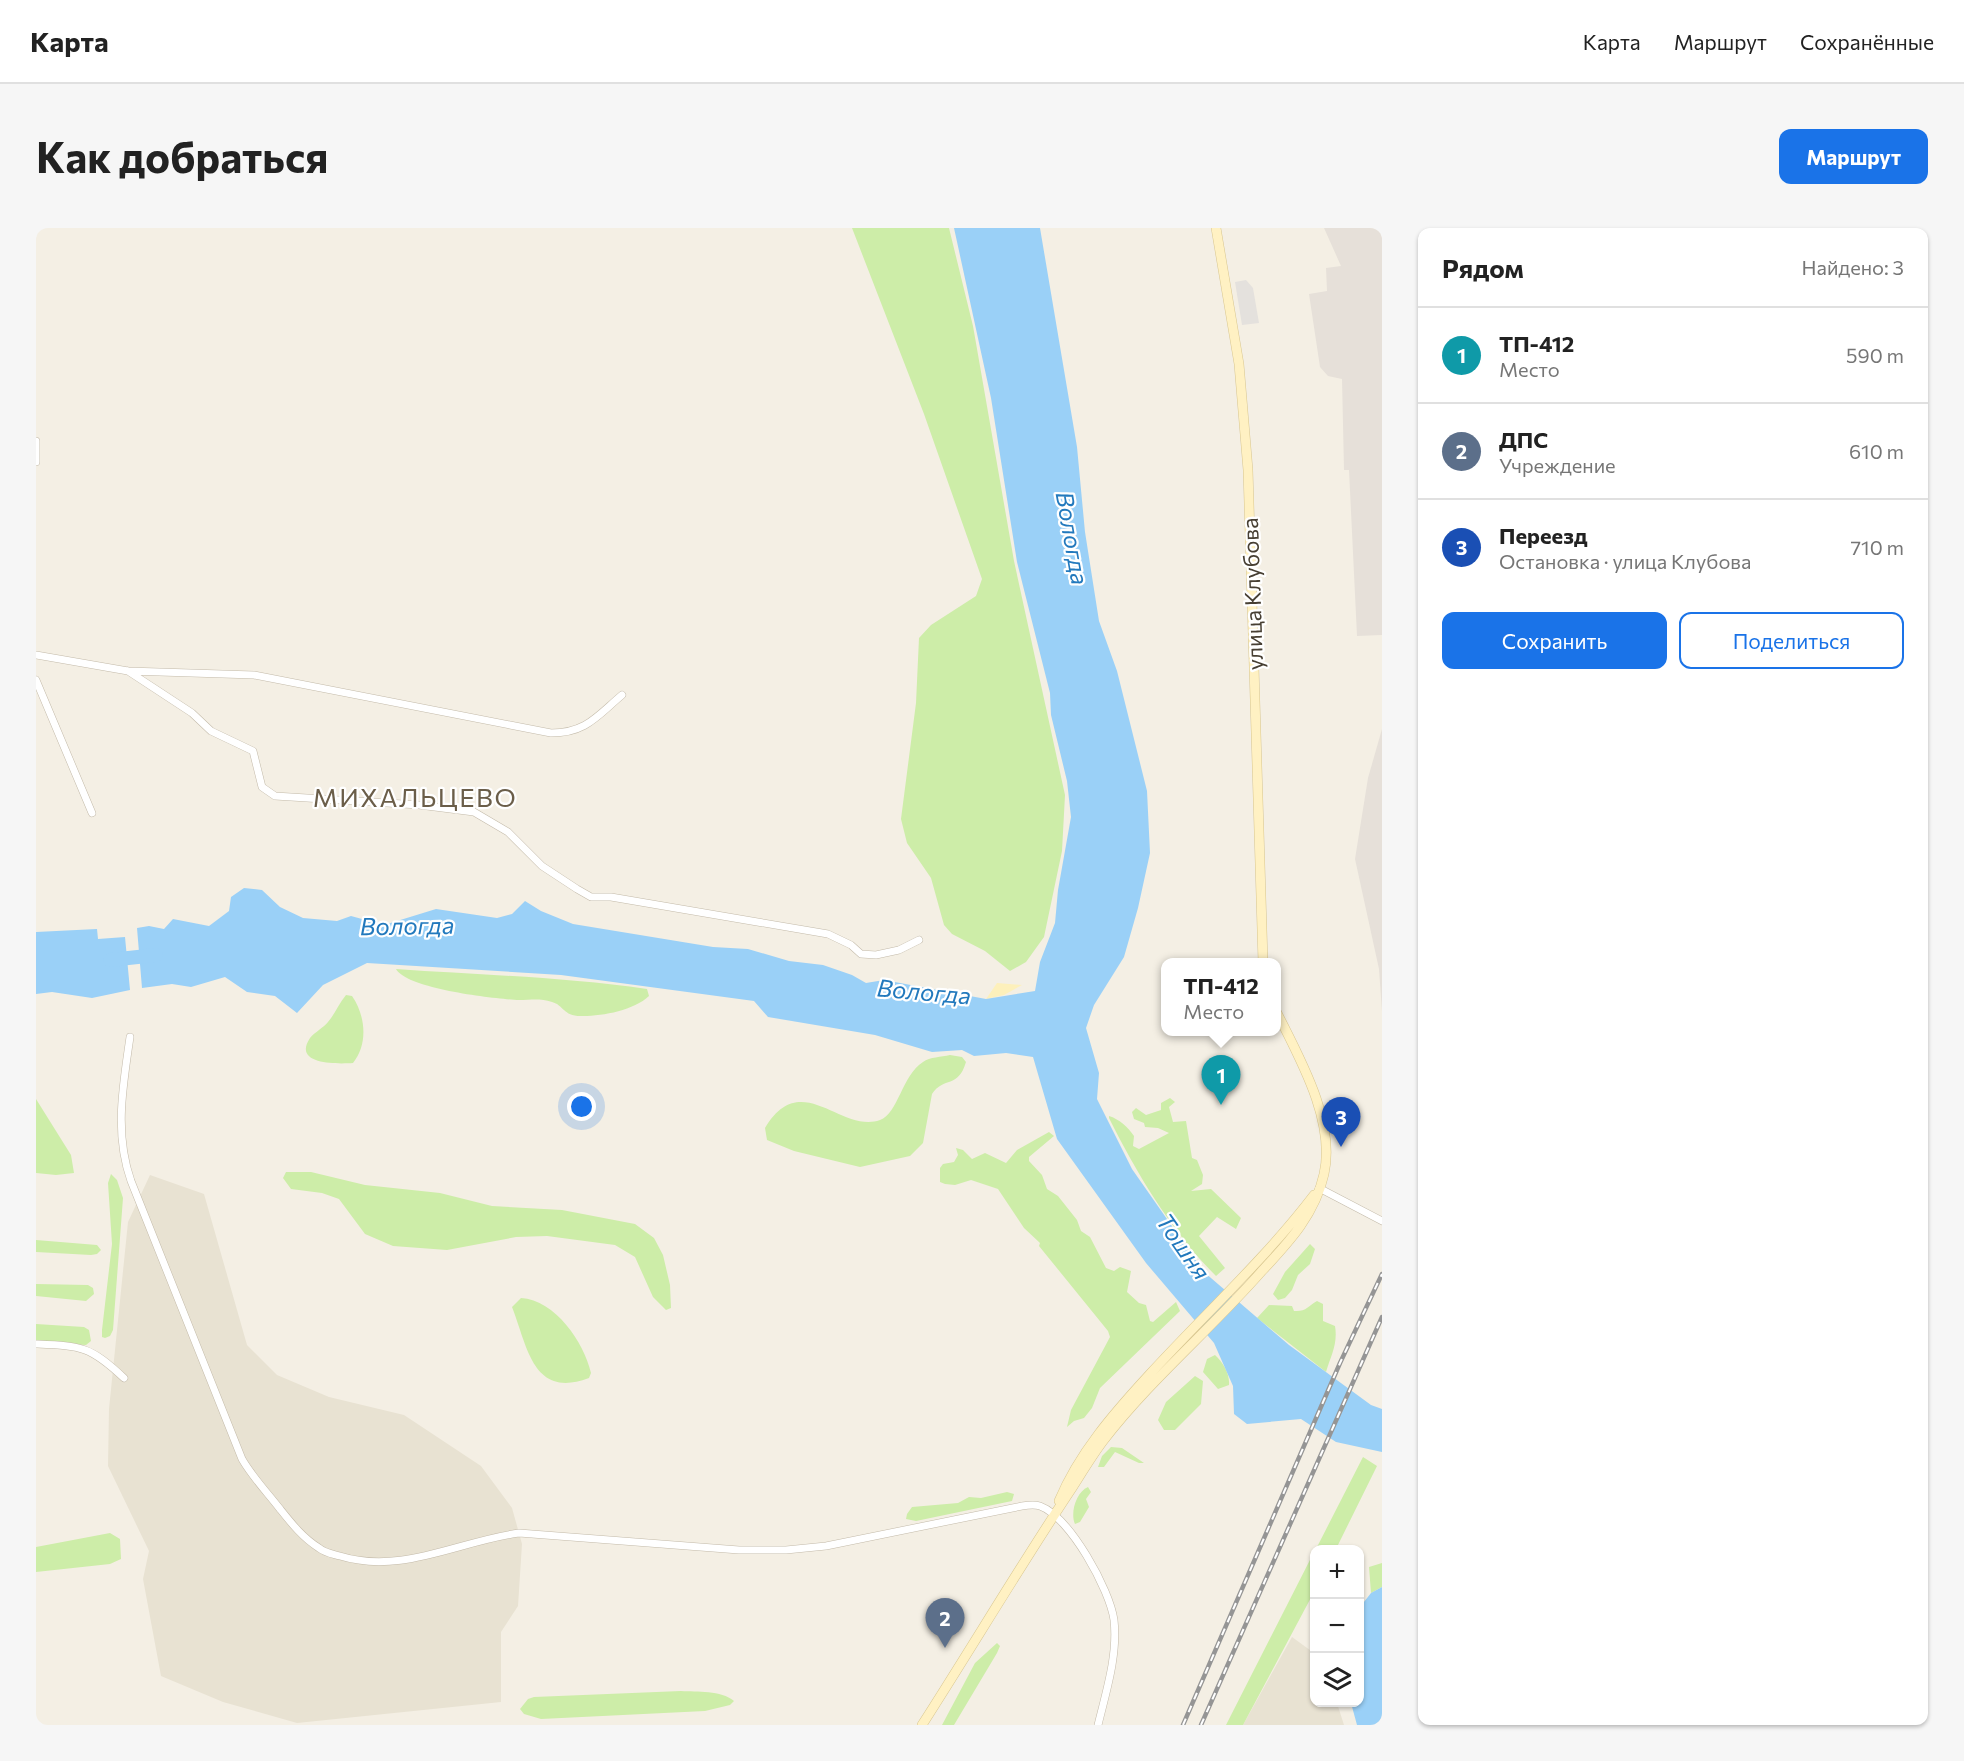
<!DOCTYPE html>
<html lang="ru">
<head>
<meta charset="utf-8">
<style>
	body { margin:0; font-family:Commissioner,sans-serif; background:#f6f6f6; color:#222 }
	.controls { position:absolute; right:18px; bottom:18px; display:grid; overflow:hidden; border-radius:12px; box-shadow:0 2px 4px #0004 }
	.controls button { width:54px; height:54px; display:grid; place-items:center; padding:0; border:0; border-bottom:2px solid #e0e0e0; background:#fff; color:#222; font:30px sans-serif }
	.you { position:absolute; left:546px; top:879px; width:21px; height:21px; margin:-15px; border:4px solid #fff; border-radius:50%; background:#1a73e8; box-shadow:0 0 0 9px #1a73e833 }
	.badge { display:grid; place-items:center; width:39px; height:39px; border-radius:50%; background:#1a73e8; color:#fff; font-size:20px; font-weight:700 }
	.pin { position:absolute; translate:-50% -50px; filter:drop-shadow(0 2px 3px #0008) }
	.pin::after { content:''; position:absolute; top:32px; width:21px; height:18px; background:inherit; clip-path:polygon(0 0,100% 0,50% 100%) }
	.popup { position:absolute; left:1125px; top:730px; width:120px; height:78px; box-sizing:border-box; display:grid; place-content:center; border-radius:12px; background:#fff; filter:drop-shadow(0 2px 4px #0005); font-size:20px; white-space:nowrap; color:#767676 }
	.popup b { font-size:22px; color:#222 }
	.popup::after { content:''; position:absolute; left:50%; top:100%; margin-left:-12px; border:12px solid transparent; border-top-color:#fff }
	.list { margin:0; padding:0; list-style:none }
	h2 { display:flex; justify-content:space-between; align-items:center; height:78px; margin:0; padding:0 24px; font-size:26px }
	h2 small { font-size:20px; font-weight:400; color:#767676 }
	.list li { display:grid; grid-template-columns:39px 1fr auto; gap:18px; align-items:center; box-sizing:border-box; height:96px; padding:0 24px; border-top:2px solid #e0e0e0 }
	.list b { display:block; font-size:22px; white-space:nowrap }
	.list p { margin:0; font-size:20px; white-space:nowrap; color:#767676 }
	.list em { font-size:20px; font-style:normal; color:#767676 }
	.actions { display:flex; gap:12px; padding:18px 24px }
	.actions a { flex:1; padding:14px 0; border:2px solid #1a73e8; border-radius:12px; text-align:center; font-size:21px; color:#1a73e8 }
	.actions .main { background:#1a73e8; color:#fff }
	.icon { flex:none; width:33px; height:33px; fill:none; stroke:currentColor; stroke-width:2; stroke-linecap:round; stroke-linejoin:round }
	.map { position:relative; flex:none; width:1346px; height:1497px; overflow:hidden; border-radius:12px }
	header { display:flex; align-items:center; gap:36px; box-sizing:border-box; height:84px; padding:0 30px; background:#fff; border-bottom:2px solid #e0e0e0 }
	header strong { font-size:28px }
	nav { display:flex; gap:33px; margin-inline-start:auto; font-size:21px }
	.intro { display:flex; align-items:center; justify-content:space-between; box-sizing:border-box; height:144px; padding:0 36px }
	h1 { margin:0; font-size:42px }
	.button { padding:15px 27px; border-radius:12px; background:#1a73e8; color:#fff; font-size:21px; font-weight:700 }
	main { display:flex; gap:36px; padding:0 36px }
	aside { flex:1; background:#fff; border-radius:12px; box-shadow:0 2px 4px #0004 }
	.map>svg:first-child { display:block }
	.residential { fill:#e8e2d2 }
	.industrial { fill:#e6e0d9 }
	.green { fill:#cdeda8 }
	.sand { fill:#fdf0bb }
	.parking { fill:#e4e1dd }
	.water { fill:#9ad0f7 }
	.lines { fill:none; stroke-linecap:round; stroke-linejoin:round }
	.river { stroke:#9ad0f7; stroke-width:14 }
	.street-casing { stroke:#c3baa9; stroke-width:8 }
	.secondary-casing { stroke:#d8c68f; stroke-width:10 }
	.street { stroke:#fff; stroke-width:7 }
	.secondary { stroke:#fff1c3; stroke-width:9 }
	.rail-casing { stroke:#959595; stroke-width:4.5 }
	.rail { stroke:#fff; stroke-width:2; stroke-dasharray:7; stroke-linecap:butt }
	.labels { text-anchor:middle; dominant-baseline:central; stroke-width:4.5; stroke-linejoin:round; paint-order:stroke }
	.street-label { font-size:22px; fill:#473f33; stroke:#fff }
	.water-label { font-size:24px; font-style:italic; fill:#2279bd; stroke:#fff }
	.quarter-label { font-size:26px; letter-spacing:1.5px; fill:#6b5e49; stroke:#fff }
</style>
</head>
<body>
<header>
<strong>Карта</strong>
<nav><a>Карта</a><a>Маршрут</a><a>Сохранённые</a></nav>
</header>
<div class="intro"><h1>Как добраться</h1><a class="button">Маршрут</a></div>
<main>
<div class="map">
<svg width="1346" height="1497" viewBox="0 0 1346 1497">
	<rect width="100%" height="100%" fill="#f4efe4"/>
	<path class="residential" d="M114,947l54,19 43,151 30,30 52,22 75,18 77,51 31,42 10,36 -4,62 -17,26v70l-204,21 -74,-21 -62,-26 -18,-97 6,-28 -41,-85 1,-57 19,-187z
		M1256,1409l22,16v49l23,1 7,22h-101z"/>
	<path class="industrial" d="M1288,0h58v407l-25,1 -8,-166h-5l-2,-91 -14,-3 -8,-9 -11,-73 18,-3 -1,-23 15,-2z
		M1346,501v282l-3,-42 -24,-110 13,-81z"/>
	<path class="green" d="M816,0h97l24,98 41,235 51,234 -3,56 -18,86 -18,25 -16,9 -25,-20 -33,-17 -8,-9 -13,-47 -24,-35 -6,-24 15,-116 3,-65 12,-13 45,-29 6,-17 -58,-165z
		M360,741c84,6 168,8 251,20l2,7c-15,14 -45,20 -66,20 -20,1 -19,-11 -31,-14 -12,-4 -21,-2 -33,-2 -23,-1 -112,-11 -123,-31z
		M310,767l6,1c14,20 16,49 1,67 -16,1 -61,2 -43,-25 5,-6 13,-10 18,-16 7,-8 11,-19 18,-27z
		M914,827l12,2 4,5c-8,27 -22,14 -34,32l-9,49 -13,13 -50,11 -66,-16 -27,-11 -2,-12c36,-61 76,6 115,-8 18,-6 22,-45 43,-58 7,-5 18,-5 27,-7z
		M1134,870l5,4 -6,5 4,15 13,-1 6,37 5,2 6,15 -1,9 -11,7 20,-2 30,29 -5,11 -19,-12 -18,19 26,32 -9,8c-45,-45 -79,-102 -107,-158v-2c10,3 19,11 25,20l-1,10 6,3 30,-16 -11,-5 -13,-1 -1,-4 -10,-4 -2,-7 4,-4 10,7 15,-5v-7z
		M0,871l35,56 3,18 -18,2 -20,-2z
		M1013,904l5,4 -25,21v4l13,14 5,14 11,7 19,24 4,11 9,6 16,31 8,3 6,-4 11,4 -4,21 12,11 7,2 4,16 3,1 23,-20 4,9 -80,77 -8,20 -8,10 -10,3 -7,6 4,-17 39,-73 -2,-6 -69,-85 1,-3 -16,-15 -26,-39 -27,-9 -16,5 -10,-1 -5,-2v-14l3,-4 11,-2 4,-7 -2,-7 7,2 9,9 13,-6 21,10 11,-13z
		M250,944h25l54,13 75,8 52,13 70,4 73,14 19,14 9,17 7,30 1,23 -5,2 -13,-13 -18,-40 -20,-12 -68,-9 -31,1 -69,13 -54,-4 -28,-12 -26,-35 -17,-6 -31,-4 -8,-11z
		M75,946l6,6 6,18 -10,132 -3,6 -5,2 -3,-1v-7l10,-86 -4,-61z
		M0,1012l61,5 4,5 -4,4 -6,1 -55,-3z
		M1274,1016l5,5 -5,15 -12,11 -6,15 -7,8 -7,2 -5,-6 12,-22z
		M0,1056l52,1 5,3 1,6 -8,7 -50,-5z
		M485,1070c34,2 63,44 70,75l-2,5c-56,21 -61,-30 -77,-71z
		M1281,1073l6,3v17l12,5c3,18 -4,29 -9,46l-69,-54 12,-13 23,1 2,5c12,1 14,-5 23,-10z
		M0,1096l48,3 5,3 2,11 -5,4 -50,-3z
		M1179,1127c8,7 15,19 14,30l-11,4 -15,-17 4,-13z
		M1159,1148l8,5 -2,23 -26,26h-11l-6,-10 8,-18z
		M1075,1219l11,1 22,15h-5l-24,-11 -11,15h-6l4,-11z
		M1327,1229l14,9 -41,83h-20z
		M1052,1259l3,5 -5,7 3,8 -9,15 -5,2c-5,-11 1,-32 13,-37z
		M971,1264l7,2 -2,7 -96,20 -10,-2 1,-5 5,-7 46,-4 11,-6 12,1z
		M74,1305l10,6 1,20 -11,5 -74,8v-25z
		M1278,1324v40l-71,133h-17z
		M1346,1335v24l-11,6 -2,-26z
		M961,1415l3,3 -3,7 -43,72h-12l33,-62z
		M645,1463c16,1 40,-1 53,10l-4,4 -25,6 -164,8 -17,-5 -4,-5 8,-10 6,-2z"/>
	<path class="sand" d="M961,755l25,2 -18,10 -18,4z"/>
	<path class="parking" d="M1210,52l7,8 6,35 -17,2 -7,-43z"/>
	<path class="water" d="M918,0h86l37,219 8,85 14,89 18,50 30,120 3,62 -12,55 -14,49 -30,48 -8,23 13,45 -2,26 35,70 72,103 85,73 82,60 11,4v43l-46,-10 -35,-23 -54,5 -13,-10 -1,-28 -19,-43 -68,-80 -89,-124 -24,-82 -27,-4 -32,3 -12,-6 -30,2 -57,-17 -107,-18 -14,-16 -193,-26 -194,-12 -44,22 -26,28 -22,-17 -28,-4 -22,-15 -34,10 -19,-3 -30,4 -5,-60 12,-2 15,3 9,-10 36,7 20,-15 2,-14 13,-9 18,2 18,17 23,11 34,3 14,-5 33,9 52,-16 61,9 15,-4 13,-13 16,10 32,13 140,23 35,2 41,12 34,4 29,10 14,8 18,-3 102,19 49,-8 5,-29 15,-39 3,-33 13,-73 -4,-36 -16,-66 -1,-22 -33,-131 -26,-164z
		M61,701l1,10 27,-2 5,53 -38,8 -40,-6 -16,2v-62z
		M1346,1359v138h-25l-6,-22 9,-1v-95l11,-14z"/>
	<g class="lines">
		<path class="river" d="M74,732l46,-5"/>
		<g class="street-casing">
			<path id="street" d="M0,213v21
				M0,427l92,16 126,4 297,58c35,0 46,-17 71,-38
				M92,443l64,42 19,18 42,20 9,36 13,9 144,9 55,7 34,20 34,34 35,23 14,8h20l217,37 23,11 10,9 15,1 23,-5 20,-10
				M0,452l56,133
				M94,809c-7,49 -16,96 1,144l111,278c11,19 25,33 38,50 12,15 23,29 39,39 6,5 14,6 21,8 61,19 119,-15 179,-23l220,17h47l40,-4 196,-40c6,-1 12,-2 18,0 30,11 70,84 74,114 4,35 -8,72 -16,105
				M1283,960l63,33
				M0,1116c46,2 54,2 88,34"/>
		</g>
		<g class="secondary-casing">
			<path id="secondary" d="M1180,0l23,136 9,106 15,492
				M1023,1273c20,-48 55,-88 90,-126 54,-59 117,-117 165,-180
				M886,1497c50,-78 97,-157 148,-234 11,-17 21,-34 33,-50 47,-61 107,-111 158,-169 27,-29 54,-57 63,-98 12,-53 -25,-117 -48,-163"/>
		</g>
		<use href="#street" class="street"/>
		<use href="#secondary" class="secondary"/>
		<g class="rail-casing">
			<path id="rail" d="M1147,1497l157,-362 42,-89
				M1165,1497l181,-408"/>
		</g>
		<use href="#rail" class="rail"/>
	</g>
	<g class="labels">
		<g class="street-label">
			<text transform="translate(1216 366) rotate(-92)">улица Клубова</text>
		</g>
		<g class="water-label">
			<text transform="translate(1037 310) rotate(80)">Вологда</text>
			<text transform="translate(371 697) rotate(-1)">Вологда</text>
			<text transform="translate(888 763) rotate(5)">Вологда</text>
			<text transform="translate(1148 1018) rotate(55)">Тошня</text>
		</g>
		<g class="quarter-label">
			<text x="379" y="568">МИХАЛЬЦЕВО</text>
		</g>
	</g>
</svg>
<div class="controls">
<button>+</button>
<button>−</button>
<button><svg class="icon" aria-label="layers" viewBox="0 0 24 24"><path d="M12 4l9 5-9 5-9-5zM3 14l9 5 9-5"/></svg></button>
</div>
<div class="you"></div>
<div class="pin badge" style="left:1185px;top:877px;background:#0f9aa8">1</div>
<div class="popup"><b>ТП-412</b>Место</div>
<div class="pin badge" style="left:909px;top:1420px;background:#5c6f8a">2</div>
<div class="pin badge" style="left:1305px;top:919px;background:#1a4fb4">3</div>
</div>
<aside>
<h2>Рядом<small>Найдено: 3</small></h2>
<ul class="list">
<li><span class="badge" style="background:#0f9aa8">1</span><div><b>ТП-412</b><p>Место</p></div><em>590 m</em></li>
<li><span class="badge" style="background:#5c6f8a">2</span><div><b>ДПС</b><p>Учреждение</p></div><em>610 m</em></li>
<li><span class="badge" style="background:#1a4fb4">3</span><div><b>Переезд</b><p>Остановка · улица Клубова</p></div><em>710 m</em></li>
</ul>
<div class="actions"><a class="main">Сохранить</a><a>Поделиться</a></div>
</aside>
</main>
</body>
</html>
